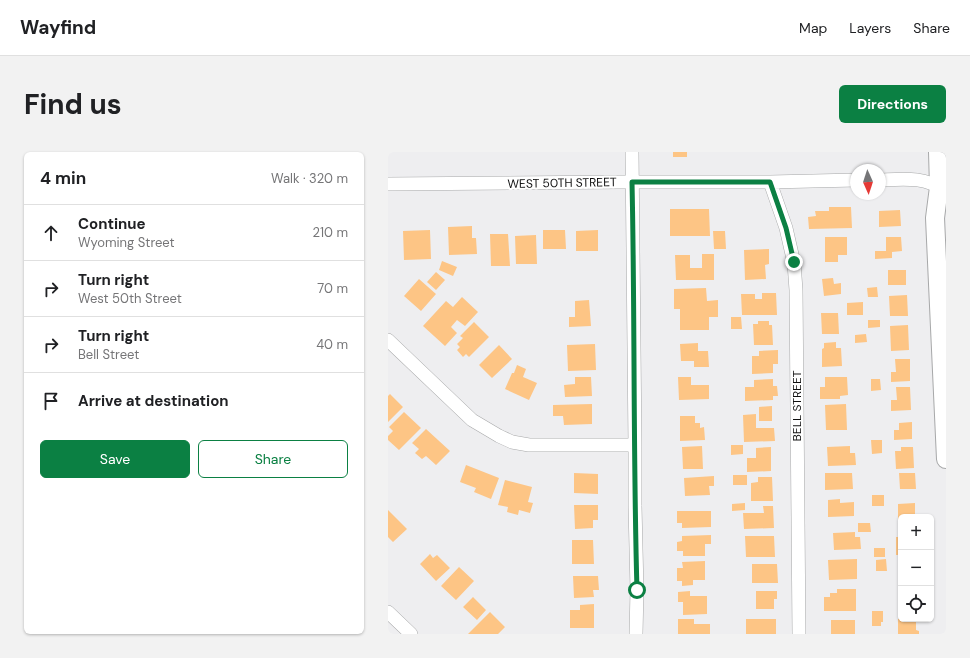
<!DOCTYPE html>
<html lang="en">
<head>
<meta charset="utf-8">
<style>
	body { margin:0; font-family:"DM Sans",sans-serif; background:#f2f2f2; color:#202124 }
	.controls { position:absolute; right:12px; bottom:12px; display:grid; overflow:hidden; border-radius:6px; box-shadow:0 1px 3px #0004 }
	.controls button { width:36px; height:36px; display:grid; place-items:center; padding:0; border:0; border-bottom:1px solid #e0e0e0; background:#fff; color:#202124; font:20px sans-serif }
	.compass { position:absolute; left:462px; top:12px; width:36px; height:36px; border-radius:50%; background:#fff; box-shadow:0 1px 3px #0004; rotate:177deg }
	.stop { position:absolute; width:12px; height:12px; margin:-9px; border:3px solid #0b8043; border-radius:50%; background:#fff }
	.stop.end { background:#0b8043; border-color:#fff; box-shadow:0 1px 4px #0008 }
	.list { margin:0; padding:0; list-style:none }
	h2 { display:flex; justify-content:space-between; align-items:center; height:52px; margin:0; padding:0 16px; font-size:17px }
	h2 small { font-size:13px; font-weight:400; color:#757577 }
	.list li { display:grid; grid-template-columns:26px 1fr auto; gap:12px; align-items:center; box-sizing:border-box; height:56px; padding:0 16px; border-top:1px solid #e0e0e0 }
	.list b { display:block; font-size:15px; white-space:nowrap }
	.list p { margin:0; font-size:13px; white-space:nowrap; color:#757577 }
	.list em { font-size:13px; font-style:normal; color:#757577 }
	.actions { display:flex; gap:8px; padding:12px 16px }
	.actions a { flex:1; padding:9px 0; border:1px solid #0b8043; border-radius:6px; text-align:center; font-size:14px; color:#0b8043 }
	.actions .main { background:#0b8043; color:#fff }
	.icon { flex:none; width:22px; height:22px; fill:none; stroke:currentColor; stroke-width:2; stroke-linecap:round; stroke-linejoin:round }
	.map { position:relative; flex:none; width:558px; height:482px; overflow:hidden; border-radius:6px }
	header { display:flex; align-items:center; gap:24px; box-sizing:border-box; height:56px; padding:0 20px; background:#fff; border-bottom:1px solid #e0e0e0 }
	header strong { font-size:19px }
	nav { display:flex; gap:22px; margin-inline-start:auto; font-size:14px }
	.intro { display:flex; align-items:center; justify-content:space-between; box-sizing:border-box; height:96px; padding:0 24px }
	h1 { margin:0; font-size:28px }
	.button { padding:10px 18px; border-radius:6px; background:#0b8043; color:#fff; font-size:14px; font-weight:700 }
	main { display:flex; gap:24px; padding:0 24px }
	aside { flex:1; background:#fff; border-radius:6px; box-shadow:0 1px 3px #0004 }
	.map>svg:first-child { display:block }
	.building { fill:#fdc585 }
	.lines { fill:none; stroke-linecap:round; stroke-linejoin:round }
	.street-casing { stroke:#a7a8a9; stroke-width:14 }
	.secondary-casing { stroke:#a7a8a9; stroke-width:20 }
	.street { stroke:#fff; stroke-width:13 }
	.secondary { stroke:#fff; stroke-width:18 }
	.route { stroke:#0b8043; stroke-width:5 }
	.labels { text-anchor:middle; dominant-baseline:central; stroke-width:4; stroke-linejoin:round; paint-order:stroke }
	.street-label { font-size:12px; fill:#0f0f0f; stroke:#fff }
</style>
</head>
<body>
<header>
<strong>Wayfind</strong>
<nav><a>Map</a><a>Layers</a><a>Share</a></nav>
</header>
<div class="intro"><h1>Find us</h1><a class="button">Directions</a></div>
<main>
<aside>
<h2>4 min<small>Walk · 320 m</small></h2>
<ul class="list">
<li><svg class="icon" aria-label="ahead" viewBox="0 0 24 24"><path d="M12 20V5M6 11l6-6 6 6"/></svg><div><b>Continue</b><p>Wyoming Street</p></div><em>210 m</em></li>
<li><svg class="icon" aria-label="right" viewBox="0 0 24 24"><path d="M7 20v-9h11M14 6l5 5-5 5"/></svg><div><b>Turn right</b><p>West 50th Street</p></div><em>70 m</em></li>
<li><svg class="icon" aria-label="right" viewBox="0 0 24 24"><path d="M7 20v-9h11M14 6l5 5-5 5"/></svg><div><b>Turn right</b><p>Bell Street</p></div><em>40 m</em></li>
<li><svg class="icon" aria-label="arrive" viewBox="0 0 24 24"><path d="M6 21V4h12l-3 4 3 4H6"/></svg><div><b>Arrive at destination</b></div></li>
</ul>
<div class="actions"><a class="main">Save</a><a>Share</a></div>
</aside>
<div class="map">
<svg width="558" height="482" viewBox="0 0 558 482">
	<rect width="100%" height="100%" fill="#eeeef0"/>
	<path class="building" d="M285,0h14v5h-14z
		M441,55h22l1,21 -43,1 -1,-12 8,-1 -1,-5h14z
		M282,57h39l1,27h-40z
		M512,58l1,16 -22,1v-16z
		M84,74v12h4l1,16 -28,1 -1,-28z
		M42,78l1,29 -27,1 -1,-29z
		M155,78h22l1,19h-23z
		M210,78v21h-22v-20z
		M325,79h12l1,18h-12z
		M102,82h18l2,32h-19z
		M148,83l1,29h-21l-1,-28z
		M437,85h22v18h-9v7h-13z
		M498,85h15l1,14 -10,1v6l-17,1v-8h11z
		M381,97v15l-4,1 1,14 -21,1 -1,-30z
		M314,102h12v26h-38l-1,-25h15v13h12z
		M54,109l15,6 -4,9 -14,-6z
		M500,118h18v15h-18z
		M48,120l9,8 -9,10 -9,-8z
		M445,126l1,6 7,-1v11l-17,2 -2,-17z
		M31,127l17,15 -15,17 -17,-15z
		M489,135l1,10h-10l-1,-9z
		M318,136l1,13 11,-1v17h-9v13h-29v-21h-6v-20z
		M374,141h14l1,22h-35l-1,-21h14v5h7z
		M519,143l1,21h-18l-1,-20z
		M74,145l16,15 -13,14 -8,-6 -6,7 6,6 -12,13 -22,-20 23,-25 7,6z
		M201,148l2,26 -22,1v-10h6v-16z
		M475,150v13h-16v-12z
		M433,161h17l1,21h-17z
		M343,165h10l1,12h-11z
		M480,168h12v7l-12,1z
		M370,169h11v4h3l1,20h-19l-1,-21h5z
		M86,170l15,15 -20,20 -3,-3 -3,3 -6,-7 3,-3 -3,-3 6,-6 -3,-2z
		M520,173l1,25 -18,1 -1,-25z
		M478,182l1,8 -12,1v-8z
		M448,190v6h5l1,18 -20,1v-18l2,-1v-5z
		M310,191v8h10l1,16h-15v-6h-13l-1,-17z
		M207,192l1,26 -28,1 -1,-26z
		M111,193l13,14 -20,19 -13,-13z
		M390,198v14h-5v9l-21,1v-18h7v-5z
		M507,207h15v22l-19,1v-10h5z
		M129,213l9,4 -3,8 14,6 -8,17 -24,-11 7,-16h2z
		M187,225h16l1,19 -27,1 -1,-12 11,-1z
		M290,225h13v8h18v14l-30,1z
		M437,225h22l1,18 -8,1v3h-20v-12h5z
		M385,227v7h4l1,10h-5v4l-28,1v-14h9v-7z
		M483,227h9l1,11 -10,1z
		M508,235h14l1,23 -20,1v-11h6z
		M2,242l13,13 -15,15v-26z
		M204,252v20l-28,1 -1,-9h-10v-11z
		M458,252l1,26h-21l-1,-25z
		M384,254v15h-13v-14z
		M16,260l17,16 -22,22 -11,-10v-4l5,-5 -4,-4z
		M368,262v14h18l1,13 -31,1 -1,-27z
		M292,264h15v7h5v5l4,-1 1,13 -25,1z
		M524,270v17l-18,1v-10h5v-7z
		M38,277l24,22 -14,14 -10,-9 -4,3 -7,-6 4,-4 -7,-6z
		M483,288h11v13l-10,1z
		M343,293h12v9l-12,1z
		M314,294l1,23h-20l-1,-22z
		M462,294v7h5l1,12 -28,1 -1,-19z
		M383,295v24l-24,1v-14h9v-10z
		M513,295h12l1,21 -18,1 -1,-18h6z
		M78,313l33,13 -8,21 -17,-7 2,-4 -16,-6z
		M186,321l24,1v20l-24,-1z
		M437,321h27l1,16 -28,1z
		M511,321h16l1,16h-16z
		M345,323h14v10h-14z
		M326,324v10h-5l1,9 -25,1 -1,-18z
		M370,325h14l1,24h-22v-18l7,-1z
		M117,328l27,7 -4,15 5,1 -3,10 -11,-3 -1,5 -11,-3 1,-5 -10,-2z
		M484,343h12v11h-12z
		M452,347v4l14,-1v14l-26,1v-17z
		M357,351v7l-13,1v-7z
		M527,351v14h-14v11h-3v-24z
		M186,353h24v15h-5v8l-18,1z
		M375,354h10l1,22 -30,1 -1,-16h21z
		M0,358l19,19 -14,13 -5,-5z
		M289,359h34v16l-29,1v-5h-5z
		M470,371h12l1,9h-13z
		M467,380v5h5l1,12 -27,1 -1,-17z
		M323,383v9h-6v12h-22v-5h-6v-9l5,-1v-5z
		M357,384h29l1,21h-29z
		M508,385h5v18h-5z
		M184,388h21l1,24h-22z
		M486,396h11v9h-11z
		M42,402l3,4 4,-3 13,13 -14,13 -16,-17z
		M469,407v20l-28,1 -1,-20z
		M498,407l1,12h-11v-11z
		M317,409v19h-12v5l-11,1v-5h-5v-13h6l-1,-6z
		M364,412h25l1,19h-26z
		M71,415l15,14 -18,19 -15,-14z
		M185,424h25l1,14h-6l1,7 -20,1z
		M449,437h19v22h-32v-14h6v-4h7z
		M302,439v5h17v18l-24,1v-13h-5v-10z
		M368,439h21v8h-3v10h-18z
		M510,439h3v22h-2z
		M85,445l13,13 -9,10 -14,-13z
		M206,452v24h-24v-18h10v-5z
		M484,459h11v11h-2v4h-9z
		M102,460l15,15 -7,7h-30z
		M290,467h16v5h16v10h-32z
		M358,467h30v15h-30z
		M510,467h18v11l3,1v3h-21z
		M443,468h24v14h-24z"/>
	<g class="lines">
		<g class="street-casing">
			<path id="street" d="M244,0l3,293v61l2,84 -1,44
				M492,28c23,-1 45,-4 65,11
				M382,30l16,46 8,35 2,27 3,344
				M0,32l231,-2h151l86,-2
				M0,188l84,80 27,16 13,6 17,3h106
				M0,460l23,22"/>
		</g>
		<g class="secondary-casing">
			<path id="secondary" d="M550,0l1,35 -4,31 11,241"/>
		</g>
		<use href="#street" class="street"/>
		<use href="#secondary" class="secondary"/>
	</g>
	<g class="lines">
		<path class="route" d="M249,438c-4,-136 -2,-272 -5,-408h138l16,46 8,34"/>
	</g>
	<g class="labels">
		<g class="street-label">
			<text transform="translate(174 31) rotate(-1)">WEST 50TH STREET</text>
			<text transform="translate(409 254) rotate(-90)">BELL STREET</text>
		</g>
	</g>
</svg>
<div class="controls">
<button>+</button>
<button>−</button>
<button><svg class="icon" aria-label="locate" viewBox="0 0 24 24"><circle cx="12" cy="12" r="6"/><path d="M12 2v4M12 18v4M2 12h4M18 12h4"/></svg></button>
</div>
<svg class="compass" viewBox="-18 -18 36 36"><path d="M0-13l5 13h-10z" fill="#e53935"/><path d="M0 13l5-13h-10z" fill="#757577"/></svg>
<div class="stop" style="left:249px;top:438px"></div>
<div class="stop end" style="left:406px;top:110px"></div>
</div>
</main>
</body>
</html>
